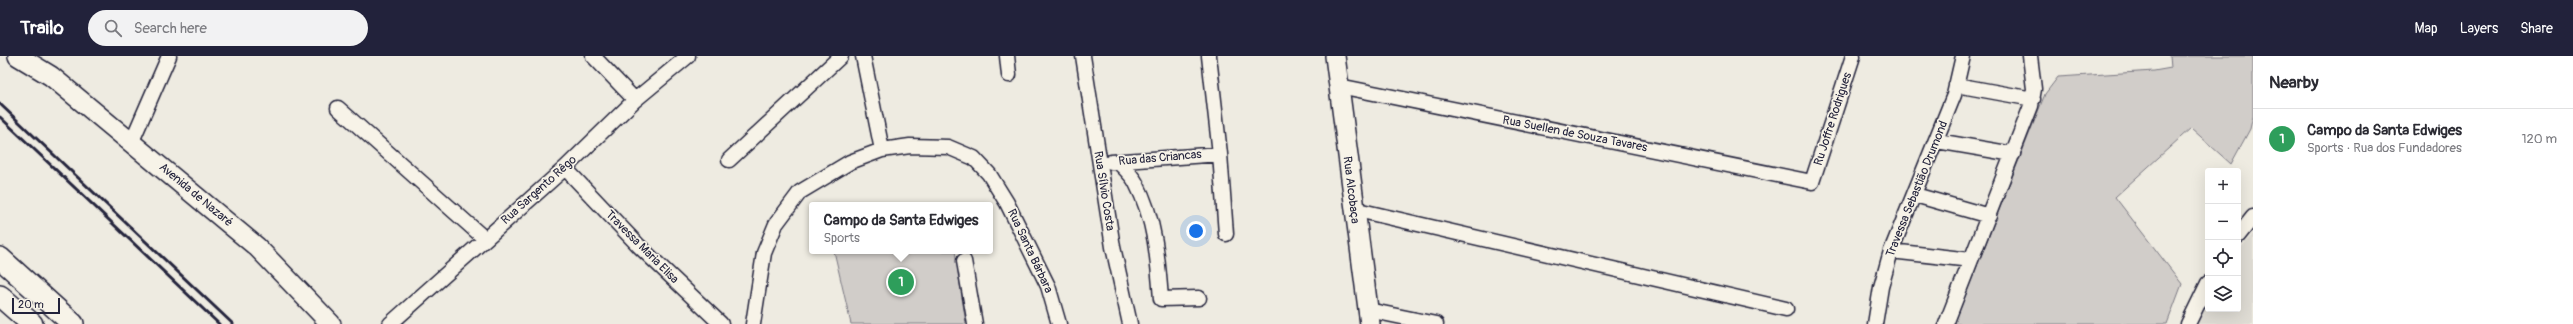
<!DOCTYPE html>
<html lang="en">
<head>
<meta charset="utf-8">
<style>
	body { margin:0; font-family:Pangolin,sans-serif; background:#f2f2f3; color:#2b2b33 }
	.controls { position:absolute; right:12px; bottom:12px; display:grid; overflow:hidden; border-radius:4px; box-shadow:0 4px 16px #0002 }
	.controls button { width:36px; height:36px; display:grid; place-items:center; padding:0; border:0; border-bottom:1px solid #e1e1e2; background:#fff; color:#2b2b33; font:20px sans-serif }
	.scale { position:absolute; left:12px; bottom:10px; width:48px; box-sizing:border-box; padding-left:4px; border:2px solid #22223b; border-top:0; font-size:11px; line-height:14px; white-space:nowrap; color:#22223b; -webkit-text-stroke:3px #f7f3e8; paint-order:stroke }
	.you { position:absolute; left:1196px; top:175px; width:14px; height:14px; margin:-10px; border:3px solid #fff; border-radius:50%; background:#1a73e8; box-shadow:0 0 0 6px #1a73e833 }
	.badge { display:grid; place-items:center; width:26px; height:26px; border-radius:50%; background:#22223b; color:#fff; font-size:13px; font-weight:700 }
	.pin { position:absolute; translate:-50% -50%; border:2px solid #fff; box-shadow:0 1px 4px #0006 }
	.popup { position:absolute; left:809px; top:146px; width:184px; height:52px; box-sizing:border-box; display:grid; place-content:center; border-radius:4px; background:#fff; filter:drop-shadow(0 1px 3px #0005); font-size:13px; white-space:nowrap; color:#7c7c81 }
	.popup b { font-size:15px; color:#2b2b33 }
	.popup::after { content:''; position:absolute; left:50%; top:100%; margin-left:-8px; border:8px solid transparent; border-top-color:#fff }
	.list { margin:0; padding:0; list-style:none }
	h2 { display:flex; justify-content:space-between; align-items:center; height:52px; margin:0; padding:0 16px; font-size:17px }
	h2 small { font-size:13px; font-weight:400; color:#7c7c81 }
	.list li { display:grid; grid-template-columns:26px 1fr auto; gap:12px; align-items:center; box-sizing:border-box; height:60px; padding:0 16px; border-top:1px solid #e1e1e2 }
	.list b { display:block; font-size:15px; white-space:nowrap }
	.list p { margin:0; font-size:13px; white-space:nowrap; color:#7c7c81 }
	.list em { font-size:13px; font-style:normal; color:#7c7c81 }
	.icon { flex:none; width:22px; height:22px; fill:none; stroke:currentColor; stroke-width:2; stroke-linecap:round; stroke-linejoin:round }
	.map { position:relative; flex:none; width:2253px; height:268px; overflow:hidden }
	header { display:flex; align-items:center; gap:24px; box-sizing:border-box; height:56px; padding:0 20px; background:#22223b; color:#fff }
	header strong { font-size:19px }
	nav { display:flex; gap:22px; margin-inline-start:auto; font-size:14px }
	.search { width:280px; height:36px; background:#f2f2f3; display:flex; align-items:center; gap:10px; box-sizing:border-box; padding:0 14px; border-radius:22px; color:#7c7c81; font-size:15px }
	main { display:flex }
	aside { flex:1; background:#fff }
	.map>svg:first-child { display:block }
	.built { fill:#dfdcd4 }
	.green { fill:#d1cdc9; stroke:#7a7882 }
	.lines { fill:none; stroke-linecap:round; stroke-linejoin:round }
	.street-casing { stroke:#22223b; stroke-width:17 }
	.secondary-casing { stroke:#22223b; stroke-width:22 }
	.primary-casing { stroke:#22223b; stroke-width:24 }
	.street { stroke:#f7f3e8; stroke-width:14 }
	.secondary { stroke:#f7f3e8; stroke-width:19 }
	.primary { stroke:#f7f3e8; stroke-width:21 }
	.rail { stroke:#22223b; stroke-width:3 }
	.labels { text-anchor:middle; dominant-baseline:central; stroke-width:3.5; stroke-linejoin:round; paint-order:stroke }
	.street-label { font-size:12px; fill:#22223b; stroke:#f7f3e8 }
</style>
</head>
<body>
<header>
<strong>Trailo</strong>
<div class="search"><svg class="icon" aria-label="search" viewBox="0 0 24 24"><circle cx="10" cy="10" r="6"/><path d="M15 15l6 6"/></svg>Search here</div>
<nav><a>Map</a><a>Layers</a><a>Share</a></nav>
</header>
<main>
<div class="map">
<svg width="2253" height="268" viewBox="0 0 2253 268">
	<rect width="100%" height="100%" fill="#eeebe1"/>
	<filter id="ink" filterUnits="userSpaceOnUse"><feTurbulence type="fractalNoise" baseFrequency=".025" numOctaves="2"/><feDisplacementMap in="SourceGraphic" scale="8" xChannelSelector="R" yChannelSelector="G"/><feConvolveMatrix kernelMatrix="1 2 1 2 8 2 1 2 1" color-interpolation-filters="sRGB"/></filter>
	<g filter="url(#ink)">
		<path class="built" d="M2253,178v90h-58l13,-30v15h30v-58z"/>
		<path class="green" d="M2170,0h83v60l-3,13 -19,35 -40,-36 -76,69 67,87 -15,40h-213l91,-230 13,-17 96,-6 17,-3z
			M834,195h121l11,73h-115z"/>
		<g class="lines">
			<g class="street-casing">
				<path id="street" d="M593,0l42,44
					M863,0l19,94
					M1007,0l2,19
					M1083,0l30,191 17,77
					M1209,0l11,98 6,80
					M1956,29l77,14
					M1339,30l473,96 41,-126
					M338,52l147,131
					M132,85l37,-85
					M1937,85l76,13
					M729,104l112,-104
					M1111,106l109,-8
					M1118,106c6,6 14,13 18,21 19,36 22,76 25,116l38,-1
					M565,112l74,78 82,78
					M1915,139l74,21
					M1353,153l433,100
					M2238,180l15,-19
					M1891,195l80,9
					M964,205l11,63
					M1368,254l68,14
					M390,268l175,-156 70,-68 53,-44
					M753,268l11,-71 12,-29 24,-32 50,-30 32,-12 28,-4 38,1 26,11 15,16 18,29 41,83 11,38
					M1875,268l6,-37 10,-36 63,-156 9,-39
					M1946,268l85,-218 3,-17 -4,-33
					M2188,268l20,-41"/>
			</g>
			<g class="secondary-casing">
				<path id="secondary" d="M18,0l33,20 206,171 74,77
					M1335,0l35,268"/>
			</g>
			<g class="primary-casing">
				<path id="primary" d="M0,202l73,66
					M0,240l32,28"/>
			</g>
			<use href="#street" class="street"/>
			<use href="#secondary" class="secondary"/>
			<use href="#primary" class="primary"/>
			<path class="rail" d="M0,48l233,220
				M0,61l219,207"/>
		</g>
	</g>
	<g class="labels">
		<g class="street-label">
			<text transform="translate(1833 63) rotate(-72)">Ru Joffre Rodrigues</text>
			<text transform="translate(1575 78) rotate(11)">Rua Suellen de Souza Tavares</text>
			<text transform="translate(1160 102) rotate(-5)">Rua das Criancas</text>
			<text transform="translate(1917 133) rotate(-68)">Travessa Sebastião Drumond</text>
			<text transform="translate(539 134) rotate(-42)">Rua Sargento Rêgo</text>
			<text transform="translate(1351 134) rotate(83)">Rua Alcobaça</text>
			<text transform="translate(1104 135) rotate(81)">Rua Sílvio Costa</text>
			<text transform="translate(196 139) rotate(40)">Avenida de Nazaré</text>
			<text transform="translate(642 191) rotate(45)">Travessa Maria Elisa</text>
			<text transform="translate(1030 195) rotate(65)">Rua Santa Bárbara</text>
		</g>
	</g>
</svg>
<div class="controls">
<button>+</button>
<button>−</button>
<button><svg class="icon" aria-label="locate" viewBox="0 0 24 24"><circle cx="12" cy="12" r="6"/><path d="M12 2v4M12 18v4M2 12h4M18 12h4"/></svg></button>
<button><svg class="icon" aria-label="layers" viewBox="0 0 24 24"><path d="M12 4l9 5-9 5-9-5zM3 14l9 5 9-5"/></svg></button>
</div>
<div class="scale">20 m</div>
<div class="you"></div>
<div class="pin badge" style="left:901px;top:226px;background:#2e9e5b">1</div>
<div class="popup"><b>Campo da Santa Edwiges</b>Sports</div>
</div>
<aside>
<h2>Nearby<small></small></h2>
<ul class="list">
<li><span class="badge" style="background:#2e9e5b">1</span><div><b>Campo da Santa Edwiges</b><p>Sports · Rua dos Fundadores</p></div><em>120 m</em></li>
</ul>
</aside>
</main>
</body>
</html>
